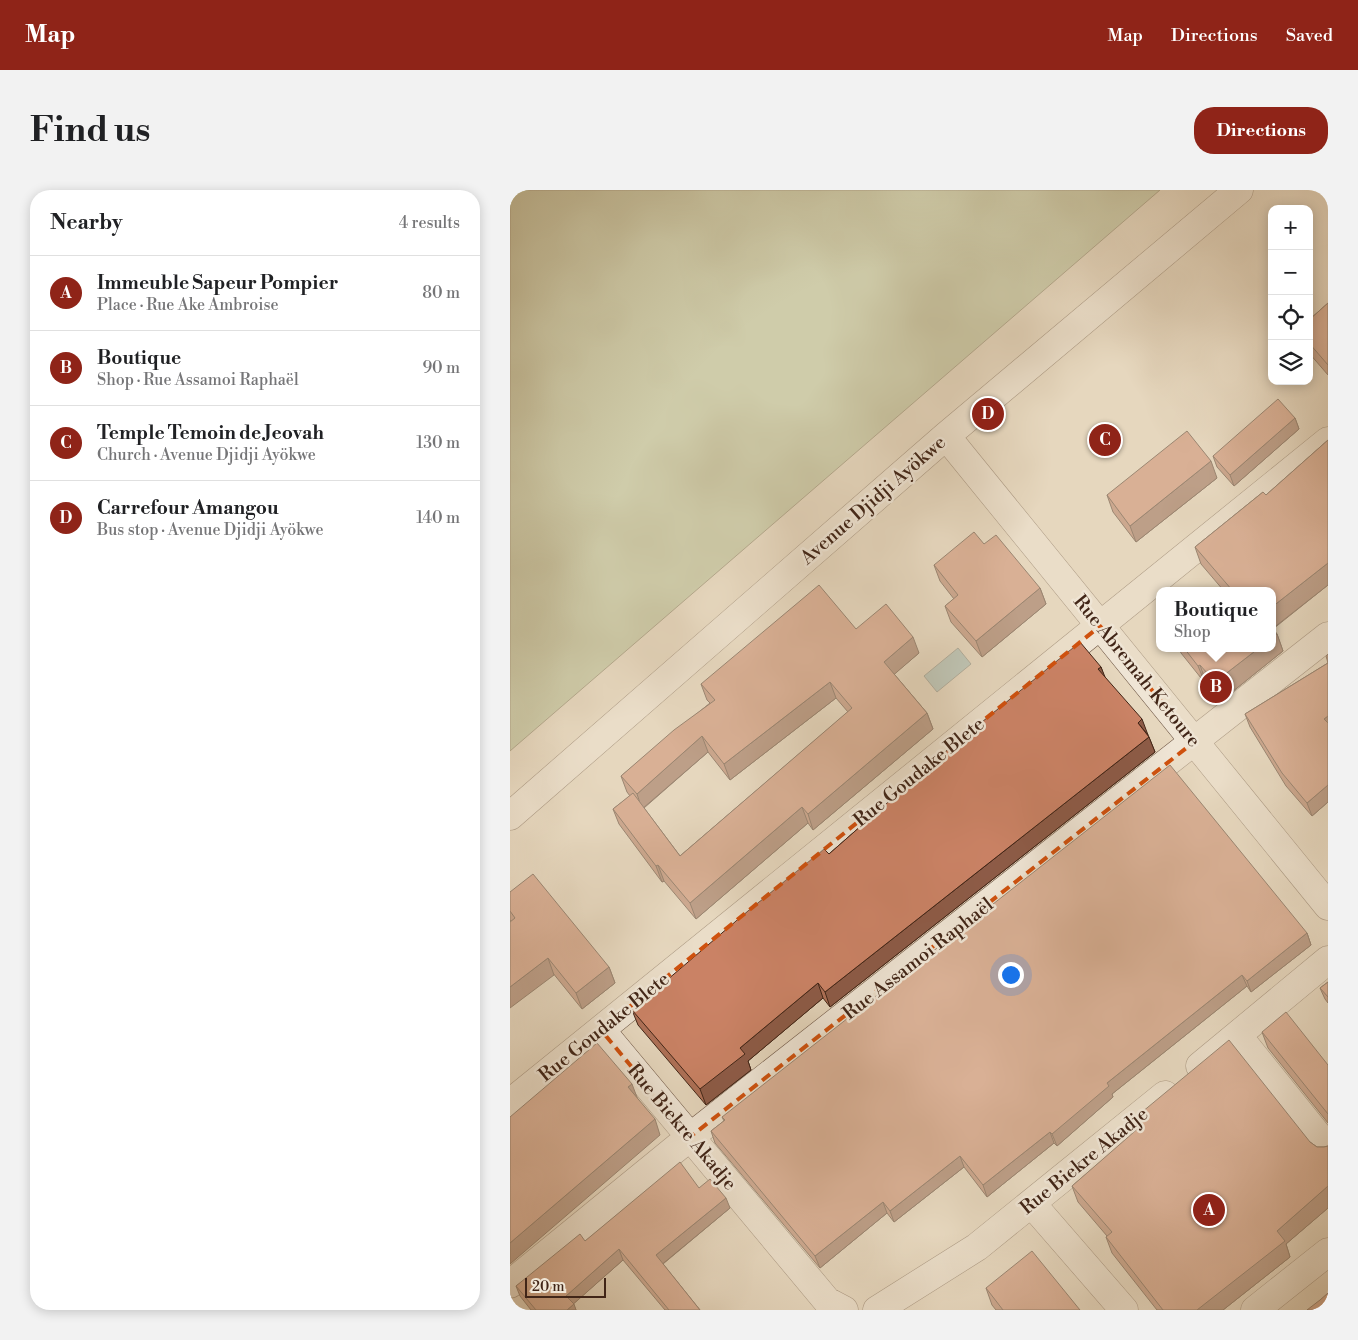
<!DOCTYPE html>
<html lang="en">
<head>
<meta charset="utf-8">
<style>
	body { margin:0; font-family:"Libre Bodoni",serif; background:#f2f2f2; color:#202124 }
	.controls { position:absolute; right:15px; top:15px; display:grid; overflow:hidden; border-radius:10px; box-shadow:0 2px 12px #0003 }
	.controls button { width:45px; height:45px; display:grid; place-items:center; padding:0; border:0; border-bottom:1px solid #e0e0e0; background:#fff; color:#202124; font:25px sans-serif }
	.scale { position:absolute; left:15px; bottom:12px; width:81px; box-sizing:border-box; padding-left:5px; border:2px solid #412517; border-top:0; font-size:14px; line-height:18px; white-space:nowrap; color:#412517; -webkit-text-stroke:4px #efe5d5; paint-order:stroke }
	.you { position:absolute; left:500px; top:784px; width:18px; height:18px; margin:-12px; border:4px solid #fff; border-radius:50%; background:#1a73e8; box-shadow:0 0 0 8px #1a73e833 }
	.badge { display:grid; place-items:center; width:32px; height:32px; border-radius:50%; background:#8f2418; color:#fff; font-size:16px; font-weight:700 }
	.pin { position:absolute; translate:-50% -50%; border:2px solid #fff; box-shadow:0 1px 5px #0006 }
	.popup { position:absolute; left:646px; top:397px; width:120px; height:65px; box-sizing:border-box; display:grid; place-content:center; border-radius:10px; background:#fff; filter:drop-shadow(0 1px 4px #0005); font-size:16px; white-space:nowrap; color:#757577 }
	.popup b { font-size:19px; color:#202124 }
	.popup::after { content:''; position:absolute; left:50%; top:100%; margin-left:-10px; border:10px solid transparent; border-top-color:#fff }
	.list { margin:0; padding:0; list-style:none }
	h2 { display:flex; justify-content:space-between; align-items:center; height:65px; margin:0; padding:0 20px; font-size:21px }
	h2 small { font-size:16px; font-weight:400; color:#757577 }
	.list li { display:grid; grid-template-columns:32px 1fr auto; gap:15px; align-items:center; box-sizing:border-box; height:75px; padding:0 20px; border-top:1px solid #e0e0e0 }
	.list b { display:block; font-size:19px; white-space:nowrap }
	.list p { margin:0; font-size:16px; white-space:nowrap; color:#757577 }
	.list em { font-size:16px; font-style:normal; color:#757577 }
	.icon { flex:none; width:28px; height:28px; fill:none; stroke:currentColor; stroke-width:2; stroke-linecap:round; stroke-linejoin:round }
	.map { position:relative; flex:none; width:818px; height:1120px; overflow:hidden; border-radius:20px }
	header { display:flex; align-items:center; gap:30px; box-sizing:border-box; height:70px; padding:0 25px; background:#8f2418; color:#fff }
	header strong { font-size:24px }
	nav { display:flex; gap:28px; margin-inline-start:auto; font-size:18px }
	.intro { display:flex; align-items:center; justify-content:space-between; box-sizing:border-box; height:120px; padding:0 30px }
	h1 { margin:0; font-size:35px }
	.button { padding:12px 22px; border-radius:20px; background:#8f2418; color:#fff; font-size:18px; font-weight:700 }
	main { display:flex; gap:30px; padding:0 30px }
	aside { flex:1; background:#fff; border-radius:20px; box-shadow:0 2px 12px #0003 }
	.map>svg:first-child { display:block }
	.green { fill:#b4be92; stroke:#7a7254 }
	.water { fill:#97b8b6; stroke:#757d76 }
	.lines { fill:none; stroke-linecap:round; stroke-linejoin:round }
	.minor-casing { stroke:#6a5241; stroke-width:29 }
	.minor { stroke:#efe5d5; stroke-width:28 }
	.wall { fill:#ae7057; stroke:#412517; fill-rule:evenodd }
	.shaded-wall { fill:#8d5b47; stroke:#412517 }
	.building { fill:#ca8265; stroke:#412517 }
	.marked { fill:none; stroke:#cf510e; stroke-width:4; stroke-dasharray:10 6; stroke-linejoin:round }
	.labels { text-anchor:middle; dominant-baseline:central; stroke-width:5; stroke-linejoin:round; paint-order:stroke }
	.street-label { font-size:19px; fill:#412517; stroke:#efe5d5 }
</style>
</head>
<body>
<header>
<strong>Map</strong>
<nav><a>Map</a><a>Directions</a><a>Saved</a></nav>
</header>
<div class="intro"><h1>Find us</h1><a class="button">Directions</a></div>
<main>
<aside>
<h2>Nearby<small>4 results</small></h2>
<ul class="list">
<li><span class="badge">A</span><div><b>Immeuble Sapeur Pompier</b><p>Place · Rue Ake Ambroise</p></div><em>80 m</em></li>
<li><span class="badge">B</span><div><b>Boutique</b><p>Shop · Rue Assamoi Raphaël</p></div><em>90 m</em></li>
<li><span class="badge">C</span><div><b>Temple Temoin de Jeovah</b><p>Church · Avenue Djidji Ayökwe</p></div><em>130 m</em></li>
<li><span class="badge">D</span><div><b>Carrefour Amangou</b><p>Bus stop · Avenue Djidji Ayökwe</p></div><em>140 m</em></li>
</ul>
</aside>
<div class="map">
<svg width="818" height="1120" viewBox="0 0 818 1120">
	<rect width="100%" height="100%" fill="#e6d7be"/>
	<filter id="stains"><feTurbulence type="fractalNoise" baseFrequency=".004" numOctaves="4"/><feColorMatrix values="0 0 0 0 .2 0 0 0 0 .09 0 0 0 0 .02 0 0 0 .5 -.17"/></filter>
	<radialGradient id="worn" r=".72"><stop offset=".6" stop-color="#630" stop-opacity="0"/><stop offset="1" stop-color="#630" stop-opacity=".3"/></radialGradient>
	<path class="green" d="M0,0h650l-650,561z"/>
	<path class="water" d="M448,458l13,16 -34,28 -13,-16z"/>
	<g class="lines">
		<g class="minor-casing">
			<path id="minor" d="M436,246l382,470
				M0,626l436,-380 293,-246
				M91,840l226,271 17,9
				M728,846l90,112
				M690,876l128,-106
				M0,913l818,-662
				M522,1014l92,106
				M0,1094l180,-147 638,-501
				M367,1120l100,-63 188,-152
				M745,1120l73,-58"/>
		</g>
		<use href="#minor" class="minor"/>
	</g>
	<path class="wall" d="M818,113v72l-19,-22v-33z
		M785,228l4,11 -65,57 -17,-19 -4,-11z
		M818,250v145l-55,44 4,5 6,17 -61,49 -16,-18 -1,1 -24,-30 -2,-5h93v-57h-48l-23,-27 -6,-17 68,-55 3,3z
		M707,288l-81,64 -23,-30 -6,-17z
		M474,354l56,44 6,16 -64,53 -31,-35 -6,-16 9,-7 -14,-18 -6,-16z
		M346,439l63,24 -25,21 33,39 6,16 -120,101 -5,-7 -112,96 -32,-38 -2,1 -43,-58 -6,-15 17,-13 -3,-4 -6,-16 89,-73 -3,-3 -6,-16zM326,508l12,14 -168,144 -36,-48 64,-56 22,28z
		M818,464v148l-16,14 -26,-30 -36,-59 -5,-13 83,-51 -2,-7z
		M591,477l3,9 44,59 7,17 -325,255 -7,-9 -75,63 3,9 -45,35 -68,-80 -6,-15 197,-156 74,-65 -1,-2z
		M0,702l99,75 6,16 -33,26 -72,-89z
		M797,743l4,12 -60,47 -4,-6 -135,108 1,3 -56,49 -3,-3 -67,54 -23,-30 -70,55 -7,-9 -67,55 -105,-125 -4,-12 13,-10 -2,-4z
		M818,792v21l-3,-4 -5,-11z
		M752,842l66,33v58l-60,-75z
		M626,927l174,25 7,5h7l4,-1v62l-42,36 4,13 -67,53h-66l-45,-57 -6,-16 1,-1 -29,-34 -6,-16 68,-58z
		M220,1018l-67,56 37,46h-35l-42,-50 -50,44 3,6h-45l-11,-14 -4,-10 69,-45z
		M476,1098l94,22h-84l-4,-5z"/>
	<path class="shaded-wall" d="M785,228l4,11 -65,57 -4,-11z
		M701,271l6,17 -81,64 -6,-16z
		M818,373v22l-56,44v-22z
		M530,398l6,16 -64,53 -6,-16z
		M767,444l6,17 -61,49 -7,-18 44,-34h13v-10z
		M403,447l6,16 -29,25 -6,-16z
		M690,475l6,17 -1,1 -7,-17z
		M591,477l6,15 -9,-13z
		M320,492l6,16 -106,82 -6,-16z
		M417,523l6,16 -120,101 -5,-16z
		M818,526v14l-4,-11z
		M632,529l6,16 -10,-12z
		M192,546l6,16 -66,57 -5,-15z
		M639,547l6,15 -325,255 -5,-15z
		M818,595v17l-16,14 -5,-13z
		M292,617l6,16 -112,96 -6,-16z
		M148,675l6,16 -2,1 -6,-16z
		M797,743l4,12 -60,47 -4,-11z
		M38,768l6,17 -44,33v-21z
		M99,777l6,16 -33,26 -6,-16z
		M732,785l5,11 -135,108 1,3 -56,49 -5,-12 55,-51z
		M308,793l5,15 -75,63 3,9 -45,35 -6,-16 40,-41z
		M122,894l6,16 -10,-13z
		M145,929l5,16 -150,129v-21z
		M540,942l4,11 -67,54 -4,-12z
		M450,966l4,11 -70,55 -4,-11z
		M818,996v22l-42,36 4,13 -67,53h-26l80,-79z
		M216,1008l4,10 -70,58 -4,-11z
		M373,1012l4,11 -67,55 -5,-12z
		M109,1059l4,11 -53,47 -4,-11z
		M64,1114l2,6h-9z"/>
	<path class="building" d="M818,113v62l-19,-22v-23z
		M768,209l17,19 -65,57 -17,-19z
		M677,241l24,30 -81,65 -23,-31z
		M818,250v123l-56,44v-16h-41l1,-1 -37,-43 68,-55 3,3z
		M464,342l10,12 12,-9 44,53 -64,53 -31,-35 13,-11 -24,-30z
		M309,395l37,44 30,-25 27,33 -29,25 43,51 -119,101 -6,-7 -112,96 -32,-38 -2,1 -43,-57 20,-16 47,63 172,-148 -22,-26 -106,82 -22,-28 -65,58 -16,-18 53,-46 41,-30 -14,-16z
		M762,438l5,6 -5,4z
		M570,452l21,25 -3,2 44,50 -4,4 11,14 -324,255 -7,-9 -78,65 5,6 -45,35 -68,-79 111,-95 81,-66 5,5 74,-65 -1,-2z
		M674,458h75l-44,34 -15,-17 -2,1z
		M818,473v53l-4,3 4,4v62l-21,18 -25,-30 -37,-59z
		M660,575l137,168 -60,48 -5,-6 -135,108 2,3 -57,48 -2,-2 -67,53 -23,-29 -70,55 -7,-9 -68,54 -104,-125 14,-11 -3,-3z
		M23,684l76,93 -33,26 -28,-35 -38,29v-65l5,-4 -5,-7v-19z
		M818,792v15l-8,-9z
		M776,822l42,53v49l-66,-82z
		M719,850l81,102 7,5h7l4,-1v40l-51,45 8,10 -88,69h-34l-57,-73 6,-5 -40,-46 70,-61 -6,-8z
		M87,853l35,41 -4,3 27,32 -145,124v-126z
		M170,972l19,26 11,-9 16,19 -70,57 44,55h-31l-50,-61 -53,47 8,8 -7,6h-31l-20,-24 64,-52 5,7z
		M522,1061l48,59h-77l-17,-22z
		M818,1103v17h-21l13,-10z"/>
	<path d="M0 0H818V1120H0ZM590,436l94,116 -504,395 -89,-107z" fill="#e6d7be" fill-opacity=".55" fill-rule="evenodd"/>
	<path class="marked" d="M590,436l94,116 -504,395 -89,-107z"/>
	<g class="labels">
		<g class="street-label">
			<text transform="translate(363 310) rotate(-41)">Avenue Djidji Ayökwe</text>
			<text transform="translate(627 481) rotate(51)">Rue Abremah Ketoure</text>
			<text transform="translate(409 582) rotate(-39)">Rue Goudake Blete</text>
			<text transform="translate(408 769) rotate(-38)">Rue Assamoi Raphaël</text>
			<text transform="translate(94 837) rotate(-39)">Rue Goudake Blete</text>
			<text transform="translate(172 937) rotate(50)">Rue Biekre Akadje</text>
			<text transform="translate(574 971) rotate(-39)">Rue Biekre Akadje</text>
		</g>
	</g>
	<rect width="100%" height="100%" filter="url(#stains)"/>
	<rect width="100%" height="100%" fill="url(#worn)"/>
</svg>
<div class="controls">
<button>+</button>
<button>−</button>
<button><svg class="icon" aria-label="locate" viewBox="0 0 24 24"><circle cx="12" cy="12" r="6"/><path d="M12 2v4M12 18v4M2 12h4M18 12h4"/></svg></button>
<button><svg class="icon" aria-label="layers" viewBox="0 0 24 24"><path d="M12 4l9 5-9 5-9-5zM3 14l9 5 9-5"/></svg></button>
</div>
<div class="scale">20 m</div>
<div class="you"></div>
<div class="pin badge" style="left:699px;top:1020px">A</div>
<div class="pin badge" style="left:706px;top:497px">B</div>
<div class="popup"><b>Boutique</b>Shop</div>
<div class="pin badge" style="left:595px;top:250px">C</div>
<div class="pin badge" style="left:478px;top:224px">D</div>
</div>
</main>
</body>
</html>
